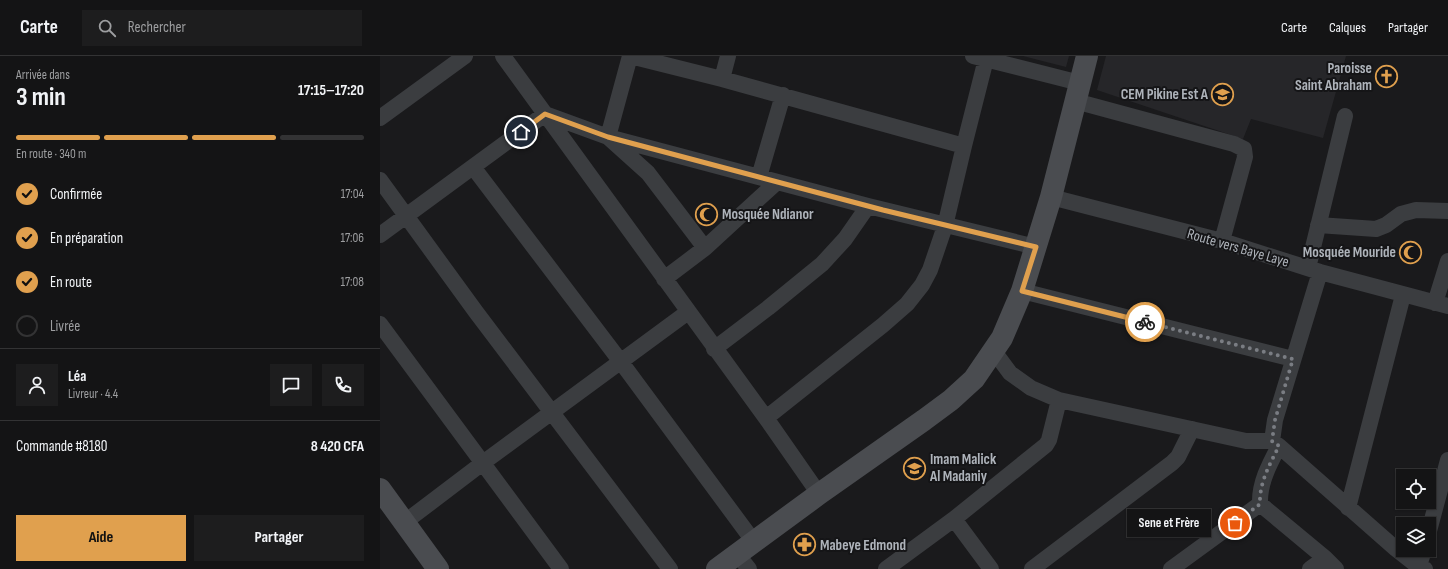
<!DOCTYPE html>
<html lang="fr">
<head>
<meta charset="utf-8">
<style>
  :root { --surface:#141415; --page:#1d1d1e; --text:#f1f3f6; --muted:#9d9ea0; --line:#333334; --accent:#e0a04e }
  body { margin:0; font-family:"Sofia Sans Condensed",sans-serif; background:var(--page); color:var(--text); height:100vh; display:flex; flex-direction:column; font-size:15px; white-space:nowrap }
  * { box-sizing:border-box; margin:0 }
  p { font-size:13px; color:var(--muted) }
  .icon { flex:none; width:22px; height:22px; fill:none; stroke:currentColor; stroke-width:2; stroke-linecap:round; stroke-linejoin:round }
  .map { position:relative; flex:1; overflow:hidden }
  .drawer { display:flex; flex-direction:column; background:var(--surface); width:380px }
  .drawer>* { flex:none }
  .buttons { position:absolute; left:1016px; top:413px; display:grid; gap:8px }
  .buttons a { display:grid; place-items:center; width:40px; height:40px; border-radius:0px; background:var(--surface); box-shadow:0 1px 3px #0004,0 0 0 1px var(--line); font-size:20px }
  .pin { position:absolute; display:grid; place-items:center; width:34px; height:34px; color:#fff; margin:-17px; border:2px solid #fff; border-radius:50%; box-shadow:0 1px 4px #0007 }
  .courier { position:absolute; display:grid; place-items:center; width:40px; height:40px; margin:-20px; border:3px solid #e0a04e; border-radius:50%; background:#fff; color:#222; box-shadow:0 1px 5px #0007 }
  .bubble { position:absolute; height:28px; border-radius:0px; background:var(--surface); box-shadow:0 1px 3px #0004,0 0 0 1px var(--line); font-size:13px; font-weight:700; line-height:28px; text-align:center }
  .headline em { font-style:normal; font-weight:700 }
  .headline div { display:flex; flex-direction:column-reverse }
  .headline { display:flex; align-items:center; justify-content:space-between; height:68px; padding:0 16px }
  h1 { font-size:26px; font-weight:700; line-height:30px }
  .bar { display:grid; grid-template-columns:repeat(4,1fr); gap:6px 4px; align-content:center; height:48px; padding:0 16px }
  .bar i { height:5px; border-radius:3px; background:var(--line) }
  .bar .selected { background:var(--accent) }
  .bar p { grid-column:span 4 }
  .line { display:flex; align-items:center; gap:10px; padding:0 16px; border-top:1px solid var(--line) }
  .line div { flex:1 }
  .round { display:grid; place-items:center; flex:none; width:42px; height:42px; border-radius:0px; background:var(--page) }
  ol { padding:0 16px; list-style:none }
  li { display:flex; align-items:center; gap:12px; height:44px }
  li p { margin-inline-start:auto }
  li .icon { padding:4px; border-radius:50%; background:var(--accent); color:#111; stroke-width:4 }
  li:last-child { color:var(--muted) }
  li i { width:22px; height:22px; border:2px solid var(--line); border-radius:50% }
  .primary-button { display:flex; gap:8px; margin-top:auto; padding:8px 16px }
  .primary-button a { flex:1; height:46px; border-radius:0px; background:var(--accent); color:#111; font-size:16px; font-weight:700; line-height:46px; text-align:center }
  .primary-button a+a { background:var(--page); color:var(--text) }
  header { display:flex; align-items:center; gap:24px; box-sizing:border-box; height:56px; padding:0 20px; background:var(--surface); border-bottom:1px solid var(--line) }
  header strong { font-size:19px }
  nav { display:flex; gap:22px; margin-inline-start:auto; font-size:14px }
  .search { width:280px; height:36px; background:var(--page); display:flex; align-items:center; gap:10px; box-sizing:border-box; padding:0 14px; border-radius:0px; color:var(--muted); font-size:15px }
  main { display:flex; flex:1; min-height:0 }
  .map>svg:first-child { display:block }
</style>
</head>
<body>
<header>
<strong>Carte</strong>
<div class="search"><svg class="icon" aria-label="search" viewBox="0 0 24 24"><circle cx="10" cy="10" r="6"/><path d="M15 15l6 6"/></svg>Rechercher</div>
<nav><a>Carte</a><a>Calques</a><a>Partager</a></nav>
</header>
<main>
<section class="drawer">
<div class="headline"><div><h1>3 min</h1><p>Arrivée dans</p></div><em>17:15–17:20</em></div>
<div class="bar"><i class="selected"></i><i class="selected"></i><i class="selected"></i><i></i><p>En route · 340 m</p></div>
<ol>
<li><svg class="icon" aria-label="check" viewBox="0 0 24 24"><path d="M5 12l5 5 9-10"/></svg>Confirmée<p>17:04</p></li>
<li><svg class="icon" aria-label="check" viewBox="0 0 24 24"><path d="M5 12l5 5 9-10"/></svg>En préparation<p>17:06</p></li>
<li><svg class="icon" aria-label="check" viewBox="0 0 24 24"><path d="M5 12l5 5 9-10"/></svg>En route<p>17:08</p></li>
<li><i></i>Livrée</li>
</ol>
<div class="line" style="height:72px"><a class="round"><svg class="icon" aria-label="person" viewBox="0 0 24 24"><circle cx="12" cy="8" r="4"/><path d="M4 21q1-7 8-7t8 7"/></svg></a><div><b>Léa</b><p>Livreur · 4.4</p></div><a class="round"><svg class="icon" aria-label="chat" viewBox="0 0 24 24"><path d="M4 5h16v11H9l-5 4z"/></svg></a><a class="round"><svg class="icon" aria-label="phone" viewBox="0 0 24 24"><path d="M5 4h4l2 5-3 2q2 4 5 5l2-3 5 2v4C11 20 4 13 5 4z"/></svg></a></div>
<div class="line" style="height:52px"><div>Commande #8180</div><b>8 420 CFA</b></div>
<div class="primary-button"><a>Aide</a><a>Partager</a></div>
</section>
<div class="map">
<svg width="1068" height="513" viewBox="0 0 1068 513">
  <rect width="100%" height="100%" fill="#1a1a1c"/>
  <path fill="#262629" d="M 643,0 L 689,0 L 686,11 Z
    M 726,0 L 966,0 L 943,82 L 871,63 L 863,83 L 717,34 Z"/>
  <g fill="none" stroke-linecap="round" stroke-linejoin="round">
    <path stroke="#3b3d40" stroke-width="16" d="M 123,0 L 386,362 L 439,438
      M 250,0 L 342,23 L 584,90
      M 250,0 L 228,81 L 268,117 L 325,192
      M 593,0 L 700,27
      M 342,23 L 348,0
      M 695,45 L 854,88 L 864,93 L 865,101 L 842,185
      M 0,62 L 85,0
      M 93,111 L 241,306 L 374,486
      M 379,121 L 403,39
      M 0,124 L 96,256 L 290,513
      M 671,141 L 842,185 L 940,216 L 1068,250
      M 938,169 L 996,173 L 1006,169 L 1021,158 L 1036,154 L 1068,155
      M 0,179 L 165,58 L 228,81 L 488,150 L 656,191
      M 928,212 L 965,60
      M 284,223 L 325,192 L 397,126
      M 642,235 L 913,303
      M 1055,247 L 1068,205
      M 0,268 L 181,513
      M 334,293 L 388,252 L 442,208 L 465,183 L 488,150
      M 613,294 L 630,317 L 651,332 L 679,344 L 866,385 L 892,385 L 899,390 L 1016,493 L 1039,511 L 1045,513
      M 386,362 L 503,269 L 527,248 L 542,229 L 550,214 L 565,170 L 584,90 L 606,3
      M 892,385 L 895,364 L 940,216
      M 899,390 C 890,407 879,427 880,448 L 945,502 L 956,513
      M 968,452 L 1023,239
      M 574,463 L 611,513
      M 25,466 L 104,406 L 308,256
      M 1049,475 L 1068,404
      M 357,498 L 369,513
      M 506,513 L 574,463 L 666,389 L 669,384 L 679,344
      M 652,513 L 792,407 L 798,401 L 812,373
      M 791,513 L 880,448
      M 930,513 L 945,502
      M 1038,513 L 1044,494"/>
    <path stroke="#4a4c50" stroke-width="22" d="M 0,433 L 58,513
      M 337,513 L 439,438 L 544,364 L 571,344 L 594,323 L 622,282 L 642,235 L 671,141 L 707,0"/>
  </g>
  <g fill="none" stroke-linecap="round" stroke-linejoin="round">
    <path stroke="#7a7d83" stroke-width="4" stroke-dasharray="0 7.2" d="M 765,266 L 913,303 L 895,364 L 892,385 L 899,390 C 890,408 879,427 880,448 L 855,467"/>
    <path stroke="#e0a04e" stroke-width="5" d="M 141,76 L 165,58 L 228,81 L 503,154 L 656,191 L 642,235 L 765,266"/>
  </g>
  <defs>
    <symbol id="church-ring" viewBox="-11 -11 22 22"><circle r="9.5" fill="#151517" stroke="#e0a04e" stroke-width="1.5"/><path d="M-1.2-6h2.4v3.5h3.3v2.4h-3.3V6h-2.4V-.1h-3.3v-2.4h3.3Z" fill="#e0a04e"/></symbol>
    <symbol id="school-ring" viewBox="-11 -11 22 22"><circle r="9.5" fill="#151517" stroke="#e0a04e" stroke-width="1.5"/><path d="M0-5L7-2L0 1L-7-2ZM-4 1L0 2.5L4 1V4Q0 6-4 4Z" fill="#e0a04e"/></symbol>
    <symbol id="mosque-ring" viewBox="-11 -11 22 22"><circle r="9.5" fill="#151517" stroke="#e0a04e" stroke-width="1.5"/><path d="M3.5-4.9A6 6 0 1 0 3.5 4.9A5 5 0 1 1 3.5-4.9Z" fill="#e0a04e"/></symbol>
    <symbol id="pharmacy-ring" viewBox="-11 -11 22 22"><circle r="9.5" fill="#151517" stroke="#e0a04e" stroke-width="1.5"/><path d="M-2-6h4v4h4v4h-4v4h-4v-4h-4v-4h4Z" fill="#e0a04e"/></symbol>
  </defs>
  <g fill-rule="evenodd">
    <use href="#church-ring" x="994" y="8" width="25" height="25"/>
    <use href="#school-ring" x="830" y="26" width="25" height="25"/>
    <use href="#mosque-ring" x="314" y="146" width="25" height="25"/>
    <use href="#mosque-ring" x="1018" y="184" width="25" height="25"/>
    <use href="#school-ring" x="522" y="400" width="25" height="25"/>
    <use href="#pharmacy-ring" x="412" y="476" width="25" height="25"/>
  </g>
  <g text-anchor="middle" dominant-baseline="central" stroke-width="4" stroke-linejoin="round" paint-order="stroke">
    <g font-size="15" font-weight="bold" fill="#aeb3ba" stroke="#151517" text-anchor="end">
      <text x="992" y="12">Paroisse<tspan x="992" dy="17">Saint Abraham</tspan></text>
      <text x="828" y="38">CEM Pikine Est A</text>
      <text x="342" y="158" text-anchor="start">Mosquée Ndianor</text>
      <text x="1016" y="196">Mosquée Mouride</text>
      <text x="550" y="403" text-anchor="start">Imam Malick<tspan x="550" dy="17">Al Madaniy</tspan></text>
      <text x="440" y="489" text-anchor="start">Mabeye Edmond</text>
    </g>
    <g font-size="15" fill="#aeb3ba" stroke="#151517">
      <text transform="translate(858 192) rotate(16)">Route vers Baye Laye</text>
    </g>
  </g>
</svg>
<div class="buttons">
<a><svg class="icon" aria-label="locate" viewBox="0 0 24 24"><circle cx="12" cy="12" r="6"/><path d="M12 2v4M12 18v4M2 12h4M18 12h4"/></svg></a>
<a><svg class="icon" aria-label="layers" viewBox="0 0 24 24"><path d="M12 4l9 5-9 5-9-5zM3 14l9 5 9-5"/></svg></a>
</div>
<div class="pin" style="left:855px;top:467px;background:#ea580c"><svg class="icon" aria-label="bag" viewBox="0 0 24 24"><path d="M5 8h14l-1 12H6zM9 8a3 3 0 0 1 6 0"/></svg></div>
<div class="pin" style="left:141px;top:76px;background:#1f2937"><svg class="icon" aria-label="home" viewBox="0 0 24 24"><path d="M3 11l9-7 9 7M6 9v11h12V9"/></svg></div>
<div class="courier" style="left:765px;top:266px"><svg class="icon" aria-label="bike" viewBox="0 0 24 24"><circle cx="6" cy="16" r="4"/><circle cx="18" cy="16" r="4"/><path d="M6 16l4-8h5l3 8M10 8l3 8H6M13 5h3"/></svg></div>
<div class="bubble" style="left:747px;top:453px;width:84px">Sene et Frère</div>
</div>
</main>
</body>
</html>
